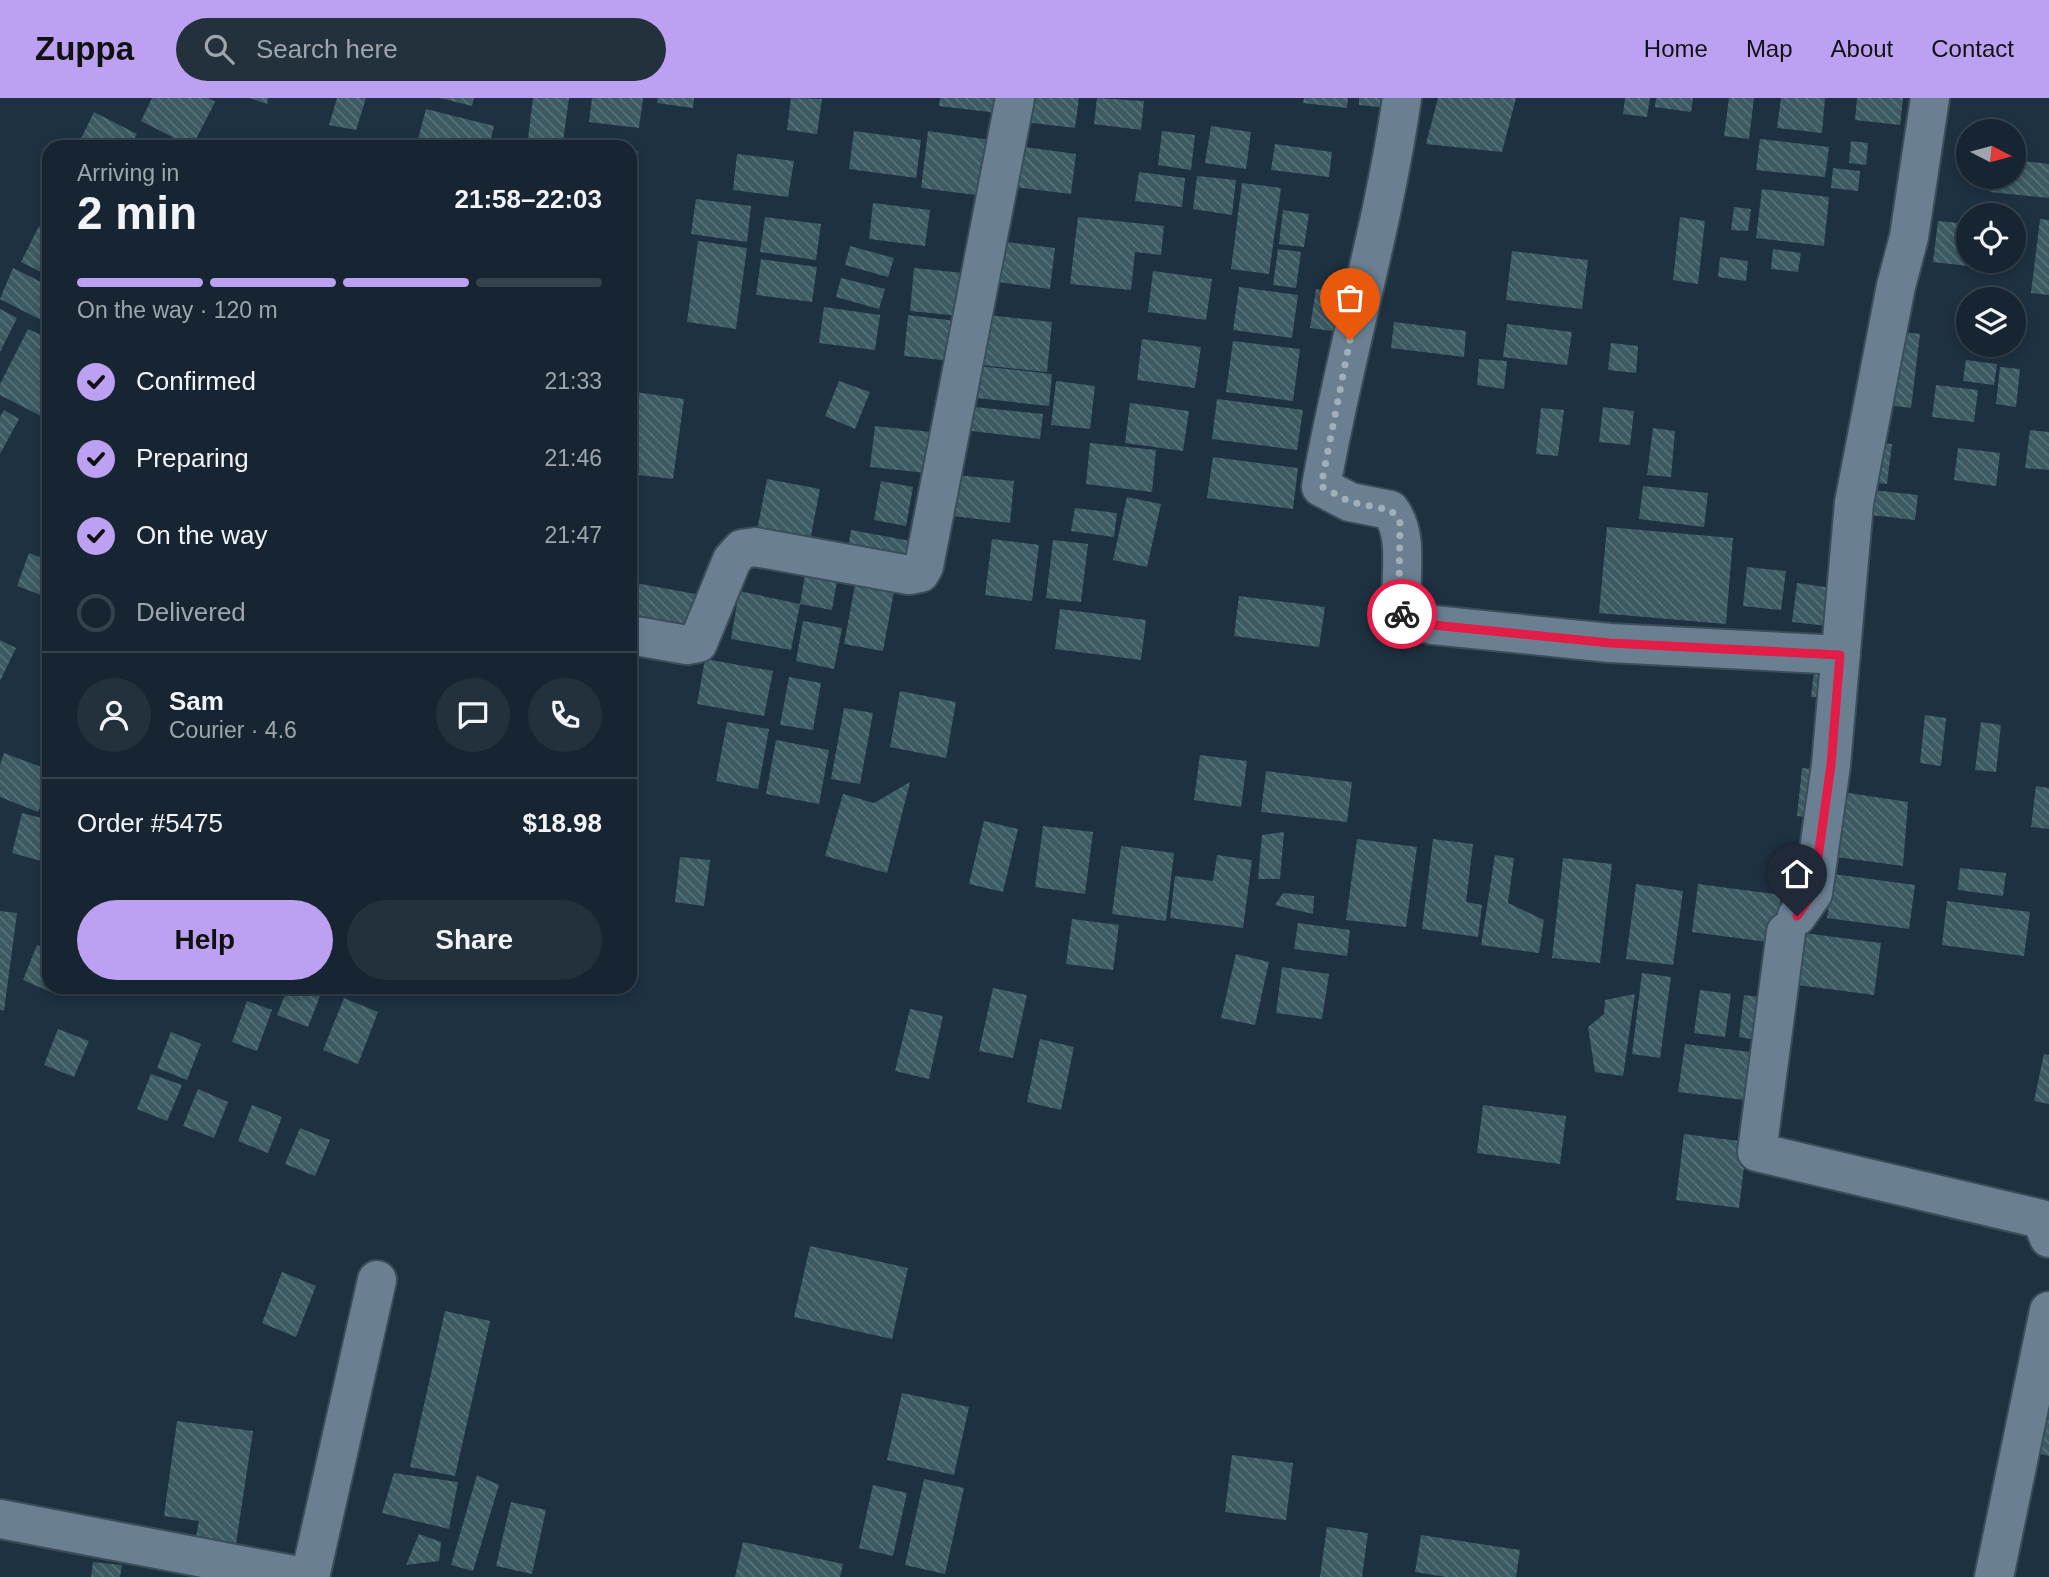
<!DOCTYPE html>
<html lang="en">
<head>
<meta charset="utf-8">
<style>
  :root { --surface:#162531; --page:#23313d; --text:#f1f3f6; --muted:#9ea5ab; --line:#35424d; --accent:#bca0f2 }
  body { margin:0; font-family:Arial,sans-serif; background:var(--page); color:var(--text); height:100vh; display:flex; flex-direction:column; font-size:26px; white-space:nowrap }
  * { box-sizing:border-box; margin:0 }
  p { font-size:23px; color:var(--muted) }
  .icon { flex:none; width:38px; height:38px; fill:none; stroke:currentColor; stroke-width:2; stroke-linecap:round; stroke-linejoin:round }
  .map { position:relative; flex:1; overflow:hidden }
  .details { position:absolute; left:42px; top:42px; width:595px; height:854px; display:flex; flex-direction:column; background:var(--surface); border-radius:21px; box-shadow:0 4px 10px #0003,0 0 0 2px var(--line) }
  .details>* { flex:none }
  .needle { width:46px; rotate:96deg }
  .controls { position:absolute; left:1956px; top:21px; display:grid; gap:14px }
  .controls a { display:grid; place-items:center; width:70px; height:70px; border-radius:50%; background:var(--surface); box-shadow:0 4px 10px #0003,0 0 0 2px var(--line); font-size:35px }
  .pin { position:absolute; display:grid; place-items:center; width:60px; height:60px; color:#fff; margin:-72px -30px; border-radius:50% 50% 50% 0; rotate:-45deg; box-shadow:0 0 7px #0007 }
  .pin .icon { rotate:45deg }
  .courier { position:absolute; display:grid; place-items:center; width:70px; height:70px; margin:-35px; border:5px solid #e11d48; border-radius:50%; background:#fff; color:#222; box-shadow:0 2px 9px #0007 }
  .head em { font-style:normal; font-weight:700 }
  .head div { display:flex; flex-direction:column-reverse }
  .head { display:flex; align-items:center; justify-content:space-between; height:119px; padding:0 35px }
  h1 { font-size:46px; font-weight:700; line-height:52px }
  .bar { display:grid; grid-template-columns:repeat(4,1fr); gap:10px 7px; align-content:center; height:84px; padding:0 35px }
  .bar i { height:9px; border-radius:5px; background:var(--line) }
  .bar .active { background:var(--accent) }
  .bar p { grid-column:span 4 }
  .line { display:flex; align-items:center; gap:18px; padding:0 35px; border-top:2px solid var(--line) }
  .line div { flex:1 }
  .round { display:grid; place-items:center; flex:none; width:74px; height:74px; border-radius:37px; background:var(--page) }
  ol { padding:0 35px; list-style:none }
  li { display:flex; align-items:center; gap:21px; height:77px }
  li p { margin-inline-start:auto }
  li .icon { padding:7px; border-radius:50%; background:var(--accent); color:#111; stroke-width:4 }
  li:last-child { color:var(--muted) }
  li i { width:38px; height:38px; border:4px solid var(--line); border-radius:50% }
  .action { display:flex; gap:14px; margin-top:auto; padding:14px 35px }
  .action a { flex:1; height:80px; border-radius:42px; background:var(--accent); color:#111; font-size:28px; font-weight:700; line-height:80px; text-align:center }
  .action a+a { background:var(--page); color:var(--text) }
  header { display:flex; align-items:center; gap:42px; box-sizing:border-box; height:98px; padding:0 35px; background:var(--accent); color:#111 }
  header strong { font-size:33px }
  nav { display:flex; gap:38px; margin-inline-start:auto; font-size:24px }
  .search { width:490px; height:63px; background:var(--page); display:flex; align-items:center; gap:18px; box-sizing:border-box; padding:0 24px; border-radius:38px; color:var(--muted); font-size:26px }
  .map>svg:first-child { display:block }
</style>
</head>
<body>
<header>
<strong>Zuppa</strong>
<div class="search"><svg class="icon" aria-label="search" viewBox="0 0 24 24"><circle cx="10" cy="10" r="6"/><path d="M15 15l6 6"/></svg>Search here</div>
<nav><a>Home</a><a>Map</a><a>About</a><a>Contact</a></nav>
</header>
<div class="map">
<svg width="2049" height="1479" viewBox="0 0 2049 1479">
  <defs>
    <pattern id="building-back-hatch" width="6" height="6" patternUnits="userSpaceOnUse" patternTransform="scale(1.75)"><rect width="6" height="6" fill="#3c5a62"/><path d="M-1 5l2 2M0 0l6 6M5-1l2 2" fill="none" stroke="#587279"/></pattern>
  </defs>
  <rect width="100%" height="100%" fill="#1e3141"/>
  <path fill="url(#building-back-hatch)" d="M 152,0 L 208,0 L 215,4 L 192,49 L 141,23 Z
    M 250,0 L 268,0 L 267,6 Z
    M 337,0 L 366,0 L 356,32 L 329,27 Z
    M 440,0 L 474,0 L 472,8 Z
    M 533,0 L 569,0 L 563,43 L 597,49 L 527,49 Z
    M 592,0 L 643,0 L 639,30 L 589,24 Z
    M 658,0 L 694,0 L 693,10 L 657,5 Z
    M 791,0 L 822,1 L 817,36 L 787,32 Z
    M 940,0 L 1000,0 L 998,15 L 939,8 Z
    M 1027,0 L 1079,0 L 1075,30 L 1024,24 Z
    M 1097,0 L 1144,3 L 1141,32 L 1094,26 Z
    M 1304,0 L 1348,0 L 1347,10 L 1303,5 Z
    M 1359,0 L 1391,0 L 1389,10 L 1359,7 Z
    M 1438,0 L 1516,0 L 1502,54 L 1426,46 Z
    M 1625,0 L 1650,0 L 1647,19 L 1623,16 Z
    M 1656,0 L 1693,0 L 1691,14 L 1655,9 Z
    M 1729,0 L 1754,0 L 1749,41 L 1724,38 Z
    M 1781,0 L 1825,0 L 1822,35 L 1777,30 Z
    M 1857,0 L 1903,0 L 1900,27 L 1855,22 Z
    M 426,11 L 494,28 L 489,49 L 416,49 Z
    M 94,14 L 137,36 L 130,49 L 77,49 Z
    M 1211,28 L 1251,34 L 1246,71 L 1205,65 Z
    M 854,33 L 921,42 L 916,80 L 849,71 Z
    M 928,33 L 991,42 L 984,98 L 921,90 Z
    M 1162,33 L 1195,37 L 1191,72 L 1158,67 Z
    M 1760,41 L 1829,49 L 1825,79 L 1756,72 Z
    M 1851,43 L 1868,45 L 1866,67 L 1849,65 Z
    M 1275,46 L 1332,54 L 1329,79 L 1271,72 Z
    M 1011,47 L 1076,56 L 1071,96 L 1007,88 Z
    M 630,52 L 638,53 L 633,92 L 630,92 Z
    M 737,56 L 794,63 L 788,99 L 733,92 Z
    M 2014,62 L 2049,66 L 2049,100 L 1990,94 L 1992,79 L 2014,79 Z
    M 1833,70 L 1860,73 L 1858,93 L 1831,90 Z
    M 1139,74 L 1185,80 L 1182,109 L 1135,103 Z
    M 1197,78 L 1236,82 L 1232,117 L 1193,111 Z
    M 1242,85 L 1281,90 L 1269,176 L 1231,171 Z
    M 1762,91 L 1829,99 L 1824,148 L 1756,140 Z
    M 696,101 L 751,108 L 747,144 L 691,136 Z
    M 873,105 L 930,112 L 925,148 L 869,141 Z
    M 1734,109 L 1751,111 L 1748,133 L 1731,132 Z
    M 1283,112 L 1309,116 L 1304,149 L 1279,146 Z
    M 765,119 L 821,126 L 816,162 L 760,154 Z
    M 1078,119 L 1164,128 L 1161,157 L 1135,154 L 1131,192 L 1070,186 Z
    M 1680,119 L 1705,123 L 1698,186 L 1673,182 Z
    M 2040,121 L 2049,122 L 2049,197 L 2031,195 Z
    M 1938,123 L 1969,126 L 1969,163 L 1977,163 L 1977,169 L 1933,164 Z
    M 39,128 L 49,133 L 49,178 L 21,164 Z
    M 698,143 L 747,150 L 736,231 L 687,224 Z
    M 997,143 L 1055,150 L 1050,191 L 991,183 Z
    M 850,148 L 894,160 L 888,179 L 845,167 Z
    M 1278,151 L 1301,154 L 1296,190 L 1273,187 Z
    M 1773,151 L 1801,155 L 1798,174 L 1771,171 Z
    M 1512,153 L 1588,162 L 1582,211 L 1506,202 Z
    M 1720,159 L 1748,163 L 1746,183 L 1718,179 Z
    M 761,161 L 817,169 L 812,204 L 756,197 Z
    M 13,170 L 49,188 L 49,226 L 0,201 Z
    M 914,170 L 974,176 L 970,219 L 910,213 Z
    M 1153,173 L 1212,181 L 1206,222 L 1148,214 Z
    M 841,180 L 885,191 L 879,211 L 836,199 Z
    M 1239,189 L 1298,197 L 1292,240 L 1233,232 Z
    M 1316,191 L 1346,194 L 1341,234 L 1310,230 Z
    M 824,209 L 880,217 L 875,252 L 819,245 Z
    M 0,211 L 17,220 L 0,254 Z
    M 978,216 L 1052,224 L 1047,274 L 972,266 Z
    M 908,217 L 956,223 L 951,263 L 904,258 Z
    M 1394,224 L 1466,233 L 1464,259 L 1391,250 Z
    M 1507,226 L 1572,234 L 1567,267 L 1503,259 Z
    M 28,231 L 49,241 L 49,302 L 41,318 L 0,297 L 0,286 Z
    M 1896,233 L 1920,236 L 1911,310 L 1887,307 Z
    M 1142,241 L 1201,249 L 1195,290 L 1137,282 Z
    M 1233,243 L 1300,251 L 1293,303 L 1226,294 Z
    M 1611,245 L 1638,248 L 1636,275 L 1608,272 Z
    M 1479,261 L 1507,263 L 1504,291 L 1477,287 Z
    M 1966,262 L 1997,266 L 1994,287 L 1963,283 Z
    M 970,267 L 1052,276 L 1049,308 L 967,299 Z
    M 2000,269 L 2020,271 L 2016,309 L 1996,306 Z
    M 839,283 L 870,294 L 855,331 L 825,318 Z
    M 1056,283 L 1095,288 L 1090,331 L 1051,327 Z
    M 1936,287 L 1978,292 L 1974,324 L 1932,319 Z
    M 635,294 L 684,301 L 673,381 L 630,376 L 630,329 Z
    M 1217,301 L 1303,312 L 1297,352 L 1212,341 Z
    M 1130,305 L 1189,313 L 1183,353 L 1125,345 Z
    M 957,307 L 1043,316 L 1040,341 L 955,331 Z
    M 1603,309 L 1634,313 L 1630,347 L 1599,344 Z
    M 1541,310 L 1564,312 L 1558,358 L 1536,356 Z
    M 4,312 L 19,321 L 0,356 L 0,319 Z
    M 875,328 L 941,335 L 936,376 L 870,369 Z
    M 1653,330 L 1675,333 L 1671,379 L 1647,377 Z
    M 2030,332 L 2049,334 L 2049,372 L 2025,370 Z
    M 1872,344 L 1892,346 L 1887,386 L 1867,384 Z
    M 1090,345 L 1156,352 L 1152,394 L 1086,386 Z
    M 1958,350 L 2000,355 L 1996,388 L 1954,382 Z
    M 1213,359 L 1298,370 L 1293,411 L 1207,400 Z
    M 948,376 L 1014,383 L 1010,425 L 944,417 Z
    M 767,381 L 820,391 L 809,448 L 756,438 Z
    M 881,383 L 913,389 L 906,428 L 874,422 Z
    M 1643,388 L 1708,395 L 1704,429 L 1639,421 Z
    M 1873,392 L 1918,397 L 1915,422 L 1870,417 Z
    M 1127,399 L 1161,406 L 1147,469 L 1113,462 Z
    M 1075,410 L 1117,415 L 1114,439 L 1071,433 Z
    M 1607,429 L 1733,440 L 1726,526 L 1599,515 Z
    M 851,432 L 911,443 L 905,472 L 846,461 Z
    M 992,441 L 1039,447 L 1032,503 L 985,497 Z
    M 1053,442 L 1088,446 L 1081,504 L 1046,500 Z
    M 29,455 L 49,463 L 49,500 L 17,488 Z
    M 808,459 L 840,465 L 832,512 L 800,506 Z
    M 1747,469 L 1786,473 L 1781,512 L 1743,508 Z
    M 856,481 L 895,488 L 883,553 L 844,546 Z
    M 630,484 L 701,497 L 694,537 L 630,525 Z
    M 1797,485 L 1832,490 L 1828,528 L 1792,524 Z
    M 739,493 L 800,506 L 791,552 L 731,541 Z
    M 1239,498 L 1325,509 L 1319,549 L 1234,538 Z
    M 1060,511 L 1146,522 L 1141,562 L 1055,551 Z
    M 803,523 L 842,530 L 834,571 L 796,563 Z
    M 0,542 L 16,550 L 0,583 Z
    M 705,561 L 773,573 L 764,618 L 697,606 Z
    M 1815,564 L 1832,601 L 1811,599 Z
    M 789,579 L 821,585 L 813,632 L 780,627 Z
    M 900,593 L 956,604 L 946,660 L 890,649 Z
    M 844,610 L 873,615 L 860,686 L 831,681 Z
    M 1925,617 L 1946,620 L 1941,668 L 1920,665 Z
    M 727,624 L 769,631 L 758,691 L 716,683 Z
    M 1981,624 L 2001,627 L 1996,674 L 1975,672 Z
    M 776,642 L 829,652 L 819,706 L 766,696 Z
    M 4,655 L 49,672 L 49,686 L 38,714 L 0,699 L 0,667 Z
    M 1200,657 L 1247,663 L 1241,709 L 1194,702 Z
    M 1802,670 L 1824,672 L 1818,720 L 1797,718 Z
    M 1266,673 L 1352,684 L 1347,724 L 1261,714 Z
    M 910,684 L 887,775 L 825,758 L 843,696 L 874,705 Z
    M 2036,688 L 2049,690 L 2049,731 L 2031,729 Z
    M 1842,694 L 1908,704 L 1903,768 L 1836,759 Z
    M 22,715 L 49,722 L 49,765 L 12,755 Z
    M 984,723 L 1018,731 L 1003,794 L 969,786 Z
    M 1043,728 L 1093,734 L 1085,796 L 1035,789 Z
    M 1284,734 L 1280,781 L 1258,781 L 1262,737 Z
    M 1357,741 L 1417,749 L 1406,829 L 1346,822 Z
    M 1433,741 L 1473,746 L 1466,804 L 1482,807 L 1478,839 L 1422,831 Z
    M 1121,748 L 1174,755 L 1166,823 L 1112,816 Z
    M 1217,757 L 1252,762 L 1243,830 L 1170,820 L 1175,778 L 1213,783 Z
    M 1495,757 L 1514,760 L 1508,805 L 1544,822 L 1539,855 L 1481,847 Z
    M 680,759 L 710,762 L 704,808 L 675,804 Z
    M 1563,760 L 1612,766 L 1600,865 L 1552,860 Z
    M 1960,770 L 2006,775 L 2003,798 L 1958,792 Z
    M 1833,776 L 1915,787 L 1909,831 L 1827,820 Z
    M 1636,786 L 1683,793 L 1673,867 L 1626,861 Z
    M 1698,786 L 1781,797 L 1775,845 L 1692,834 Z
    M 1283,795 L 1314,798 L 1313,816 L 1275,807 Z
    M 1947,803 L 2030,814 L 2024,858 L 1942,847 Z
    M 0,813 L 17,815 L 4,913 L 0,912 Z
    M 1072,821 L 1119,827 L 1113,872 L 1066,866 Z
    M 1298,825 L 1350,832 L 1347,858 L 1294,851 Z
    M 1796,834 L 1881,845 L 1874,897 L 1790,886 Z
    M 37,847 L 49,852 L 49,889 L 55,889 L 53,895 L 23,882 Z
    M 1236,856 L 1269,864 L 1255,927 L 1221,920 Z
    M 1282,869 L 1329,876 L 1322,921 L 1276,915 Z
    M 1642,875 L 1671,879 L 1660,960 L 1632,956 Z
    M 288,889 L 313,889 L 322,893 L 308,929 L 277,917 Z
    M 993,890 L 1027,897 L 1013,960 L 979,953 Z
    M 1700,892 L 1731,896 L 1725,939 L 1694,935 Z
    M 1635,896 L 1623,978 L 1595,974 L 1588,929 L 1604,916 L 1605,902 Z
    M 1744,897 L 1774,901 L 1768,944 L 1739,939 Z
    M 344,900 L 378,914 L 358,966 L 323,952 Z
    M 247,903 L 272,912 L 257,953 L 232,944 Z
    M 910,911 L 943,918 L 929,981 L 895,973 Z
    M 58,931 L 89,943 L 74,979 L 44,967 Z
    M 171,934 L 201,946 L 187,982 L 157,970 Z
    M 1040,941 L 1074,949 L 1061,1012 L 1027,1004 Z
    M 1685,946 L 1767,956 L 1761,1004 L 1678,994 Z
    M 2044,956 L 2049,957 L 2049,1006 L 2034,1003 Z
    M 151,976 L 182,987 L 167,1023 L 137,1011 Z
    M 198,991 L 228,1004 L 214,1040 L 183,1028 Z
    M 252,1007 L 282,1019 L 268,1055 L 238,1043 Z
    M 1483,1007 L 1566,1018 L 1560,1066 L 1477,1055 Z
    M 300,1030 L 330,1042 L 315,1078 L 285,1066 Z
    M 1684,1036 L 1747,1044 L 1739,1110 L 1676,1102 Z
    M 810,1148 L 908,1170 L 892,1241 L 794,1219 Z
    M 282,1174 L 316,1188 L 296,1239 L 262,1225 Z
    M 445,1213 L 490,1223 L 455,1378 L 410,1369 Z
    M 902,1295 L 969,1309 L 954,1377 L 887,1362 Z
    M 2049,1304 L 2049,1358 L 2024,1352 Z
    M 177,1323 L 253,1333 L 235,1452 L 195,1444 L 199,1423 L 164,1418 Z
    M 1232,1357 L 1293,1365 L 1286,1422 L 1225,1414 Z
    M 394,1375 L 458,1384 L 449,1431 L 382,1415 Z
    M 477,1377 L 499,1387 L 473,1473 L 451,1467 Z
    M 924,1381 L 964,1390 L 945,1476 L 905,1467 Z
    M 873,1387 L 907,1395 L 893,1458 L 859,1450 Z
    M 511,1404 L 546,1412 L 532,1476 L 496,1468 Z
    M 1327,1429 L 1368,1435 L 1362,1479 L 1320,1479 Z
    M 419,1436 L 441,1444 L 439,1463 L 406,1467 Z
    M 1421,1437 L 1520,1452 L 1516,1479 L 1446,1479 L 1415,1474 Z
    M 743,1444 L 843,1466 L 840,1479 L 735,1479 Z
    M 93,1464 L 122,1467 L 120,1479 L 91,1479 Z"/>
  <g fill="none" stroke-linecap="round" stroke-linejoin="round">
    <defs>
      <path id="street" d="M 1402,0 C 1383,131 1344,258 1321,389 L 1350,404 L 1390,412 C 1411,439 1398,483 1402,517 L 1433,527 L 1610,545 L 1841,557
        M 630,537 L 687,547 L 698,545 L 732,462 L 742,451 L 755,449 L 909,477 L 920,475 L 924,468 L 1015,0
        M 1797,818 L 1813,795 L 1831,667 L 1854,405 L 1896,188 L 1909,139 L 1930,0
        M 1786,834 L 1757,1054 L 2041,1121 L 2049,1140
        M 0,1421 L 303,1479
        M 310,1479 L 377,1182
        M 1994,1479 L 2049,1213"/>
    </defs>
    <use href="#street" stroke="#3c4d5a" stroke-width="42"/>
    <use href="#street" stroke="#6a8092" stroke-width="38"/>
  </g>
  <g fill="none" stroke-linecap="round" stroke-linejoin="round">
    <path stroke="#a1afbb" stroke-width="7" stroke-dasharray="0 12.6" d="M 1350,242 L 1321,388 L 1350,404 L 1391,412 L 1400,425 L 1399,491 L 1402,516"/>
    <path stroke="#e11d48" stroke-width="9" d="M 1402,516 L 1433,527 L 1610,545 L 1840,557 L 1831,667 L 1813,795 L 1797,818"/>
  </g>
</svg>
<div class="controls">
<a><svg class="needle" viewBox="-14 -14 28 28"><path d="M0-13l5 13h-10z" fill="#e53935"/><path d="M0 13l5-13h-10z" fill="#9ea5ab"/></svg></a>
<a><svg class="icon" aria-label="locate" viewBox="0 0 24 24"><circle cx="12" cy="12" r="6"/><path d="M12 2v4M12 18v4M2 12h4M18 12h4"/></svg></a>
<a><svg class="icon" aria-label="layers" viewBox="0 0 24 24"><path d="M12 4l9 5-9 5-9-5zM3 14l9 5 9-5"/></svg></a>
</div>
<div class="pin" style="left:1350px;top:242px;background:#ea580c"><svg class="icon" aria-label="bag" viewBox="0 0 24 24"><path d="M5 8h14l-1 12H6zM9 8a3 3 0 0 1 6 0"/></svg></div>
<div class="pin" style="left:1797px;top:818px;background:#1f2937"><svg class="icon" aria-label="home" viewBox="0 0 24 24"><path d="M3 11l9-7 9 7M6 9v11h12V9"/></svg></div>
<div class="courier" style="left:1402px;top:516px"><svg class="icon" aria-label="bike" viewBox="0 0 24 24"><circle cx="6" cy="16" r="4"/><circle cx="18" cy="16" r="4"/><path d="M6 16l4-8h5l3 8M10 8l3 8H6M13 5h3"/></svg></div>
<section class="details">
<div class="head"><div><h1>2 min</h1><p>Arriving in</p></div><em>21:58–22:03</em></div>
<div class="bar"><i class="active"></i><i class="active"></i><i class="active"></i><i></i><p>On the way · 120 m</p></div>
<ol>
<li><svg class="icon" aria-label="check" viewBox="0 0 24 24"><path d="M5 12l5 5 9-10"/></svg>Confirmed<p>21:33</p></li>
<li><svg class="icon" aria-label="check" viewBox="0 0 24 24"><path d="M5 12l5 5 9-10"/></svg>Preparing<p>21:46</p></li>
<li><svg class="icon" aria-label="check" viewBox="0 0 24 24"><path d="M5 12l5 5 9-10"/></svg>On the way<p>21:47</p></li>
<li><i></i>Delivered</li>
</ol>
<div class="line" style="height:126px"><a class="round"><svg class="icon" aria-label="person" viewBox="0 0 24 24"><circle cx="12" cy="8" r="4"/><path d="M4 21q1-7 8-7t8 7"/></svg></a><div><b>Sam</b><p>Courier · 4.6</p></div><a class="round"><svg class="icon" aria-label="chat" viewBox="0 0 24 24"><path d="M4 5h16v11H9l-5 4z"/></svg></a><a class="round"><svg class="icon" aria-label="phone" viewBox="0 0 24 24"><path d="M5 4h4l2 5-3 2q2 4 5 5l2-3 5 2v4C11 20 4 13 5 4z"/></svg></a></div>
<div class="line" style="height:91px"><div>Order #5475</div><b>$18.98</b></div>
<div class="action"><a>Help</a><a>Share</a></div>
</section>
</div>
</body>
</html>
